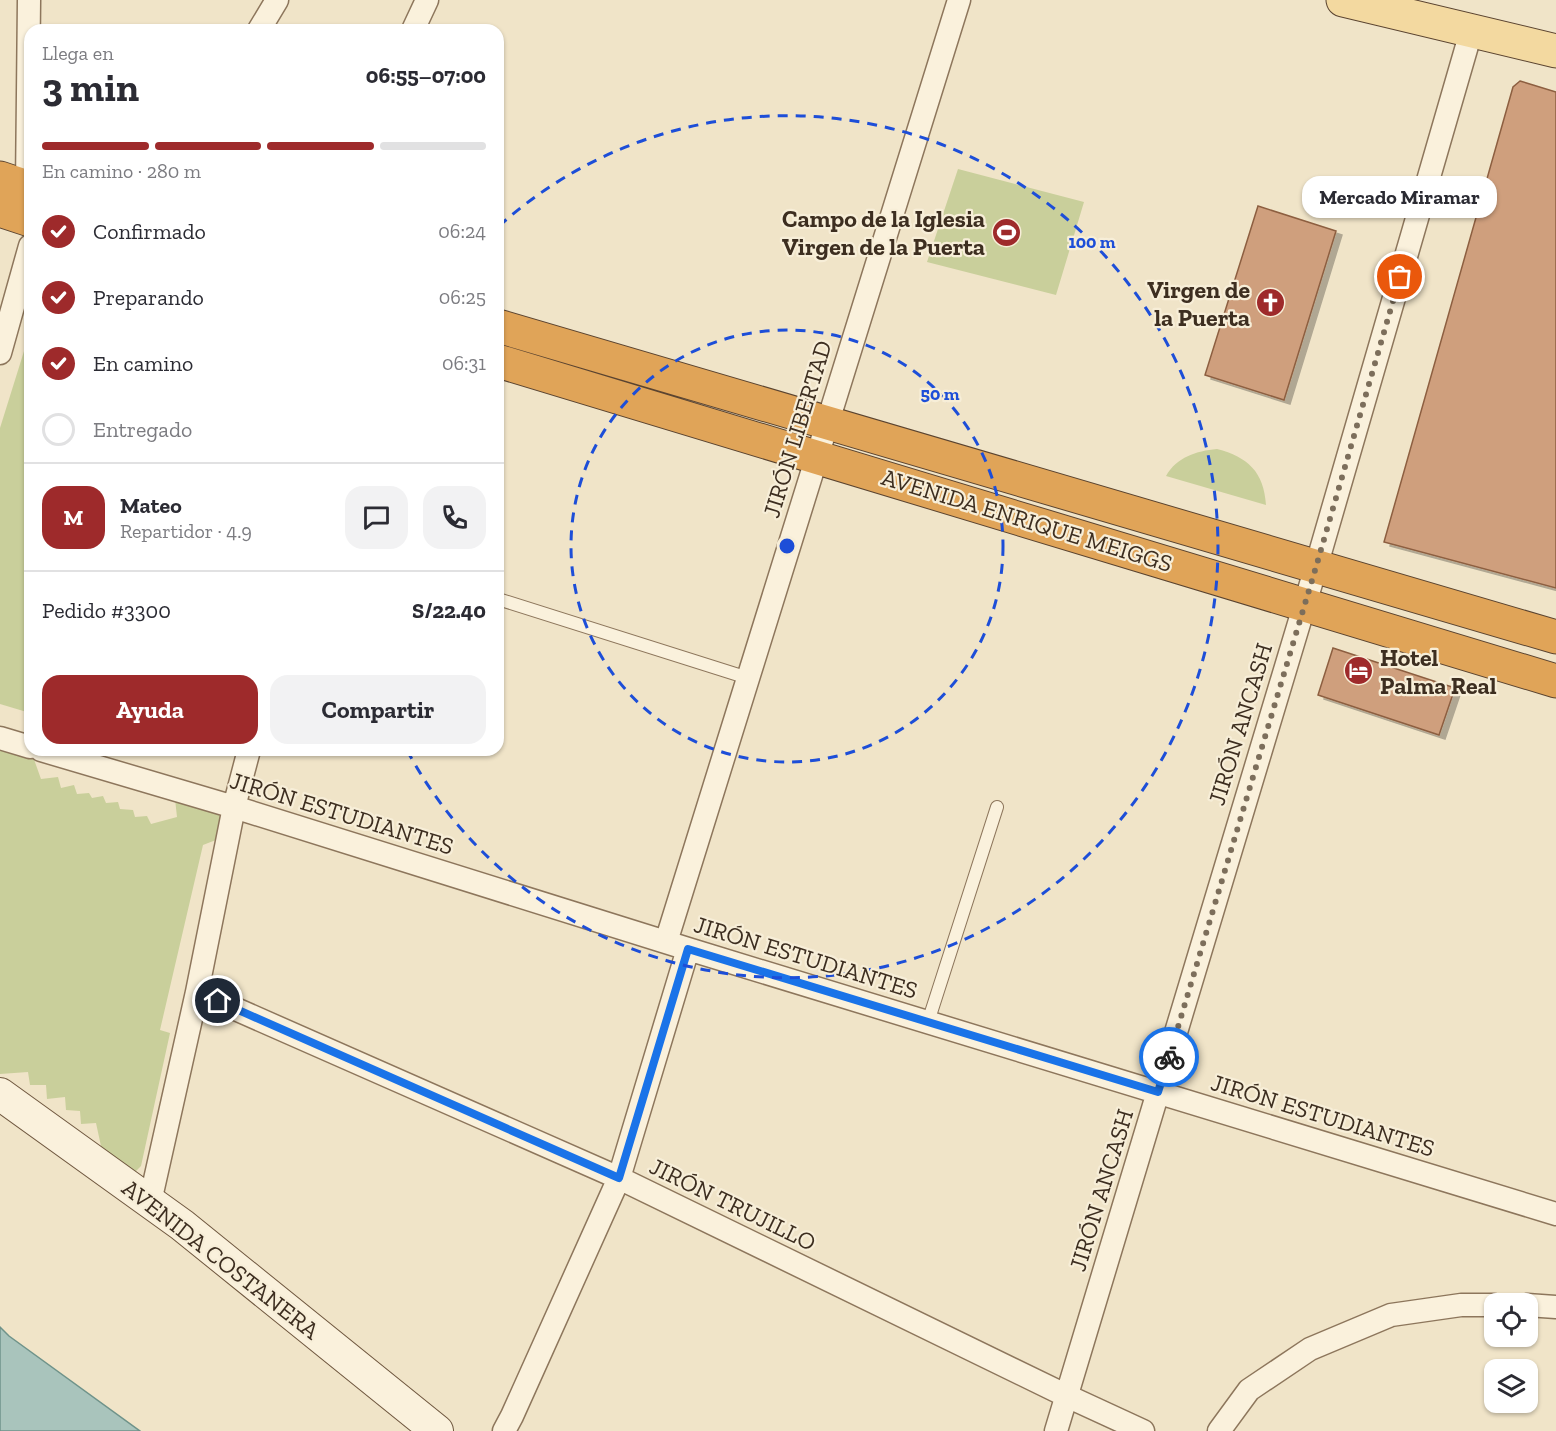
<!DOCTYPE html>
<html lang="es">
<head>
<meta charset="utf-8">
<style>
  :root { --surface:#fff; --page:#f2f2f3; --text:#2b2b33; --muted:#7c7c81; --line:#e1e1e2; --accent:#9e2a2b }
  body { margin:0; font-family:"Zilla Slab",serif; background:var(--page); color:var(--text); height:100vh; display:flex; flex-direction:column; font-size:22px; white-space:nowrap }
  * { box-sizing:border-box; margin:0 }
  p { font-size:20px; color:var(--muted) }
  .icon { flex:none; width:33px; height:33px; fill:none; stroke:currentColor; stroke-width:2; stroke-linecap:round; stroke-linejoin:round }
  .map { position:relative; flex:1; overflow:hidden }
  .details { position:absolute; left:24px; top:24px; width:480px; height:732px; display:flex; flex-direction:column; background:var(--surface); border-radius:18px; box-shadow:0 2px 4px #0004 }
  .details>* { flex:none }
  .buttons { position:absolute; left:1484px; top:1293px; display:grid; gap:12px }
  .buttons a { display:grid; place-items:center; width:54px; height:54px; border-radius:12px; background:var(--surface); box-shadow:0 2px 4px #0004; font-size:30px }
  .pin { position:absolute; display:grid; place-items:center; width:51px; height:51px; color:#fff; margin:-26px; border:3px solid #fff; border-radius:50%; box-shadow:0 2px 6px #0007 }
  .courier { position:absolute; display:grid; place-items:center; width:60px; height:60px; margin:-30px; border:4px solid #1a73e8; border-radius:50%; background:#fff; color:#222; box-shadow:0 2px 8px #0007 }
  .bubble { position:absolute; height:42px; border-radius:18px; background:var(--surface); box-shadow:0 2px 4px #0004; font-size:20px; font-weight:700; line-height:42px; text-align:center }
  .head em { font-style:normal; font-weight:700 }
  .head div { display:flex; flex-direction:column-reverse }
  .head { display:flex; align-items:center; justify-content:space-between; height:102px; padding:0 18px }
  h1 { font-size:39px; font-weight:700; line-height:45px }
  .bar { display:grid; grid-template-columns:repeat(4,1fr); gap:9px 6px; align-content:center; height:72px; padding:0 18px }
  .bar i { height:8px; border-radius:4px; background:var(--line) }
  .bar .current { background:var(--accent) }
  .bar p { grid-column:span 4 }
  .line { display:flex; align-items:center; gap:15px; padding:0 18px; border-top:2px solid var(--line) }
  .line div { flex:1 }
  .round { display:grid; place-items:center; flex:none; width:63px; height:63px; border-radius:18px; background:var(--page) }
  ol { padding:0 18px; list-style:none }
  li { display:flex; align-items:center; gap:18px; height:66px }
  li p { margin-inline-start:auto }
  li .icon { padding:6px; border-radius:50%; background:var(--accent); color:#fff; stroke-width:4 }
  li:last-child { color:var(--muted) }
  li i { width:33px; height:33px; border:3px solid var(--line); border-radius:50% }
  .button { display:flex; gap:12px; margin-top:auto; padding:12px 18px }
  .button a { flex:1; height:69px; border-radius:18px; background:var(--accent); color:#fff; font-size:24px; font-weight:700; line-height:69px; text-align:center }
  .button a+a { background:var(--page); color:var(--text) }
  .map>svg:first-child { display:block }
</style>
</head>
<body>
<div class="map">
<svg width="1556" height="1431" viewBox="0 0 1556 1431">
  <defs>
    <filter id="shadow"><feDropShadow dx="6" dy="4" stdDeviation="0" flood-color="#0004"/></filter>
  </defs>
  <rect width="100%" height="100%" fill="#f0e4c8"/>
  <path fill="#c9cf9b" d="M 958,169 L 1084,202 L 1056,295 L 927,262 Z
    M 30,332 L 30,713 L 0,704 L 0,428 Z
    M 1217,449 C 1248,457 1264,472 1266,505 L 1166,476 C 1177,457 1196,451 1217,449 Z
    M 0,742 L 31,751 L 41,779 L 58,777 L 61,788 L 74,785 L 77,794 L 89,793 L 92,798 L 103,796 L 106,803 L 118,802 L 120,809 L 133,810 L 135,817 L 147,816 L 151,824 L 177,817 L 175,799 L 216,807 L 222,818 L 221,838 L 203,845 L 160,1030 L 170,1033 L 141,1166 L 136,1171 L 123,1172 L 104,1160 L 96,1123 L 81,1124 L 80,1111 L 66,1110 L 65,1097 L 47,1099 L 46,1085 L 30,1085 L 28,1072 L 0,1074 Z"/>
  <path fill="#a9c4bc" stroke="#6f938a" stroke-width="1.5" d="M 0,1327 L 9,1336 L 140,1431 L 0,1431 Z"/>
  <path fill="#cf9f7d" stroke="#8d5f41" stroke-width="1.5" filter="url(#shadow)" d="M 1520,81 L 1556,92 L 1556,588 L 1384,542 L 1513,87 Z
    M 1258,206 L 1336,231 L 1284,400 L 1205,375 Z
    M 1333,648 L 1455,688 L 1439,735 L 1318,695 Z"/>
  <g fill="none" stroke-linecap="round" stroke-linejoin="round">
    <defs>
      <path id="lane" d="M 498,599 L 748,678
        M 928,1022 L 997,807"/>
      <path id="street" d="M 259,30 L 277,0
        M 413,30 L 427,0
        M 27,187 L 29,0
        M 0,353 L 30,246
        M 0,738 L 30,747
        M 41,750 L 234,807 L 688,949 L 1556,1214
        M 666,942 L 959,0
        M 197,992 L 619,1178 L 1067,1396 L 1143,1431
        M 150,1202 L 197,992 L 234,807 L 249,750
        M 1527,1305 L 1556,1307
        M 504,1431 L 512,1416 L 619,1178 L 688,949
        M 1056,1431 L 1316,567 L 1471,32
        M 1219,1431 L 1249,1390 L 1310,1349 L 1391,1315 L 1461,1305 L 1494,1305"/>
      <path id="secondary" d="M 0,1094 L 182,1225 L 437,1431"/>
      <path id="primary" d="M 1343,0 L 1556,51"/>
      <path id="highway" d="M 0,178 L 30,188
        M 0,210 L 30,220
        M 498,326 L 1556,637
        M 498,361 L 1556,681"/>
    </defs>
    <use href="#lane" stroke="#8d765c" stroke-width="14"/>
    <use href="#street" stroke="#8d765c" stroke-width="25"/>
    <use href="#secondary" stroke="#6f573f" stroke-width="34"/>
    <use href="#primary" stroke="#5b4430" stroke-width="35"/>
    <use href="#highway" stroke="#5b4430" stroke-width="35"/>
    <use href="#lane" stroke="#faf1dc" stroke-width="12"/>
    <use href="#street" stroke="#faf1dc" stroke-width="22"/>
    <use href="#secondary" stroke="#faf1dc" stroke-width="32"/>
    <use href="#primary" stroke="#f3d9a0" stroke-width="33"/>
    <use href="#highway" stroke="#e0a458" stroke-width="33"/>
  </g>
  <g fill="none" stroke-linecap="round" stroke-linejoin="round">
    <path stroke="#7c6e5b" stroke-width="6" stroke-dasharray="0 10.8" d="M 1169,1057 L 1316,567 L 1400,277"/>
    <path stroke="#1a73e8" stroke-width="8" d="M 218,1001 L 619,1178 L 688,949 L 1158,1092 L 1169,1057"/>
  </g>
  <g fill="none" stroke="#1d4ed8" stroke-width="3" stroke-dasharray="10 8">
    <circle cx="787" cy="546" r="216"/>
    <path d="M499 226A431 431 0 1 1 408 752"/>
  </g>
  <defs>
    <symbol id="stadium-disc" viewBox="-11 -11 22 22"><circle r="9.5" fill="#9e2a2b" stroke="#f7eed8"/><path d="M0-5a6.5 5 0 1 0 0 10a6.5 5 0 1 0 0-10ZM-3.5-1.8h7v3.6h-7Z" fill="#fff"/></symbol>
    <symbol id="church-disc" viewBox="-11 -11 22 22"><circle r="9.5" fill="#9e2a2b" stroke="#f7eed8"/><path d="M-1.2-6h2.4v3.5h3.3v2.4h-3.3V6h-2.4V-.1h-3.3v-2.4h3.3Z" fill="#fff"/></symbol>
    <symbol id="hotel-disc" viewBox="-11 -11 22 22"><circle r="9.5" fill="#9e2a2b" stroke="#f7eed8"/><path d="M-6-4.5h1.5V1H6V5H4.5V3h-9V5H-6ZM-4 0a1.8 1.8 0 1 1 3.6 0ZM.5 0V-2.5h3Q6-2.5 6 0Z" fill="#fff"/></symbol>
  </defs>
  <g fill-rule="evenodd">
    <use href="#stadium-disc" x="990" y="216" width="33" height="33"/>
    <use href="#church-disc" x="1254" y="286" width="33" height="33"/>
    <use href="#hotel-disc" x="1342" y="654" width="33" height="33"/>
  </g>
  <g text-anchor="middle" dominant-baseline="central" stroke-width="4.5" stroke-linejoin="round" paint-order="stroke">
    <g font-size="24" font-weight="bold" fill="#3d2e20" stroke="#f7eed8" text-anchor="end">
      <text x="985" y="218">Campo de la Iglesia<tspan x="985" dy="28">Virgen de la Puerta</tspan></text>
      <text x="1250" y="289">Virgen de<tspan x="1250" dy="28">la Puerta</tspan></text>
      <text x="1380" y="657" text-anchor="start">Hotel<tspan x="1380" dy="28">Palma Real</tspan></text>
    </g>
    <g font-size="24" fill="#3d2e20" stroke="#f7eed8">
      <text transform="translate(797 429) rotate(-73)">JIRÓN LIBERTAD</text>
      <text transform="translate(1027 520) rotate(17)">AVENIDA ENRIQUE MEIGGS</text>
      <text transform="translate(1240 724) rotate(-73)">JIRÓN ANCASH</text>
      <text transform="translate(342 813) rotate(17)">JIRÓN ESTUDIANTES</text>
      <text transform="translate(806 957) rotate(17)">JIRÓN ESTUDIANTES</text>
      <text transform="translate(1323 1115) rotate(17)">JIRÓN ESTUDIANTES</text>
      <text transform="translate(1101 1190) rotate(-73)">JIRÓN ANCASH</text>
      <text transform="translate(733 1204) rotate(26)">JIRÓN TRUJILLO</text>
      <text transform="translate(221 1259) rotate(38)">AVENIDA COSTANERA</text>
    </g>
  </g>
  <circle cx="787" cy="546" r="9" fill="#1d4ed8" stroke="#f7eed8" stroke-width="3"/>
  <g font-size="18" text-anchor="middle" font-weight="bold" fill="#1d4ed8" stroke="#f7eed8" stroke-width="4.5" stroke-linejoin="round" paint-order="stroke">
    <text x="1092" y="248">100 m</text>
    <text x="940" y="400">50 m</text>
  </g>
</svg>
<div class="buttons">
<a><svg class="icon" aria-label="locate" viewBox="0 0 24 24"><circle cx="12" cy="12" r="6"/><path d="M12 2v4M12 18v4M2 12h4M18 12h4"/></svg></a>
<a><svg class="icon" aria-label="layers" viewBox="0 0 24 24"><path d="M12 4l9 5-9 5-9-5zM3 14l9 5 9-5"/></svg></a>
</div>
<div class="pin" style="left:1400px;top:277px;background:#ea580c"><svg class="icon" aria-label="bag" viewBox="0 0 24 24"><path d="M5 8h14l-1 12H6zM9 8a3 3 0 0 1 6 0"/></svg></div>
<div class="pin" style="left:218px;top:1001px;background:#1f2937"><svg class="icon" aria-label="home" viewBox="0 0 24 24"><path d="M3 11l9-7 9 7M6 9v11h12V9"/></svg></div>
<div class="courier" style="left:1169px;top:1057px"><svg class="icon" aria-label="bike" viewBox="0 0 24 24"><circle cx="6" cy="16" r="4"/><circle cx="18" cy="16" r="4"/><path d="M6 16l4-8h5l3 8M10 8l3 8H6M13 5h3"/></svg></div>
<div class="bubble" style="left:1302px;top:176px;width:195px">Mercado Miramar</div>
<section class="details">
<div class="head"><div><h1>3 min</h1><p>Llega en</p></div><em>06:55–07:00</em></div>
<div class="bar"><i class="current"></i><i class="current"></i><i class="current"></i><i></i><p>En camino · 280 m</p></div>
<ol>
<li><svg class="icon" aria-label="check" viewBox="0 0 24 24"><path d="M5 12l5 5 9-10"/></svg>Confirmado<p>06:24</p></li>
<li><svg class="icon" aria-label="check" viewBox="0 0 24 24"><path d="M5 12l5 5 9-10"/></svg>Preparando<p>06:25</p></li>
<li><svg class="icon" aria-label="check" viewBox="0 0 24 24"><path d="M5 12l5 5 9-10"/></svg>En camino<p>06:31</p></li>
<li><i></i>Entregado</li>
</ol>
<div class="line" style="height:108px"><b class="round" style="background:var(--accent);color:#fff">M</b><div><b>Mateo</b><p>Repartidor · 4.9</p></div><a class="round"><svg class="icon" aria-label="chat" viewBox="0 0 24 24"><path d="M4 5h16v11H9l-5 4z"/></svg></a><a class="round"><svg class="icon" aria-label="phone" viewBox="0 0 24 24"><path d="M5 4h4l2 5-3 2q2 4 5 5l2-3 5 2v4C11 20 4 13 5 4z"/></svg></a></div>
<div class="line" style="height:78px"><div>Pedido #3300</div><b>S/22.40</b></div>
<div class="button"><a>Ayuda</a><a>Compartir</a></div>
</section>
</div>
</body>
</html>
